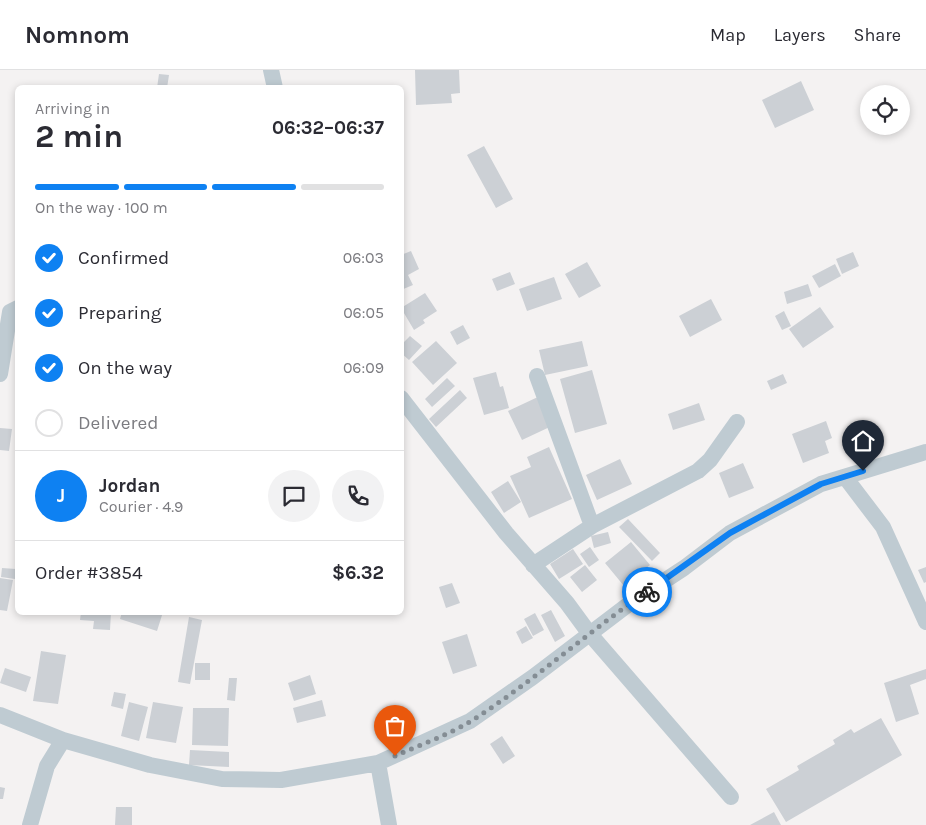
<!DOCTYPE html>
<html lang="en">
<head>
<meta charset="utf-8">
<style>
  :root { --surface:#fff; --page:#f2f2f3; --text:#2b2b33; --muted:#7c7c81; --line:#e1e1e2; --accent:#0e81f2 }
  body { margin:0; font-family:Karla,sans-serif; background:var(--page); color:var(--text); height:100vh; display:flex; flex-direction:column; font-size:19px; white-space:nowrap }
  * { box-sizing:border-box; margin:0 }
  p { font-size:16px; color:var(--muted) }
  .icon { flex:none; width:28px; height:28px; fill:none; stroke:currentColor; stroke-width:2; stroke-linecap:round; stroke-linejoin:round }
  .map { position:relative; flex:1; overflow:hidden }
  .drawer { position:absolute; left:15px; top:15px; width:389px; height:530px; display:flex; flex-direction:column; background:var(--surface); border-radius:8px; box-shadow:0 2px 8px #0003 }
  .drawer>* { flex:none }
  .controls { position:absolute; left:860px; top:15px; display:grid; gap:10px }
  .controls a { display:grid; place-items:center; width:50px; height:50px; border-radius:50%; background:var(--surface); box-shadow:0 2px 8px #0003; font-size:25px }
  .pin { position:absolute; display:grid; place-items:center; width:42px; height:42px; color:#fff; margin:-51px -21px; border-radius:50% 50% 50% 0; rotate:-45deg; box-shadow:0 0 5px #0007 }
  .pin .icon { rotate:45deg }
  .courier { position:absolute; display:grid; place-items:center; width:50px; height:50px; margin:-25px; border:4px solid #0e81f2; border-radius:50%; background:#fff; color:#222; box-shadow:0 1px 6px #0007 }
  .overview em { font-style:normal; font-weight:700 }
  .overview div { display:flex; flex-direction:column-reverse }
  .overview { display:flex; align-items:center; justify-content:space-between; height:85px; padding:0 20px }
  h1 { font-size:32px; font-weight:700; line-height:38px }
  .bar { display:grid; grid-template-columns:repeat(4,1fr); gap:8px 5px; align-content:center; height:60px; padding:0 20px }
  .bar i { height:6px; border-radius:4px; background:var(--line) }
  .bar .current { background:var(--accent) }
  .bar p { grid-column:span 4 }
  .line { display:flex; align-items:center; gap:12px; padding:0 20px; border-top:1px solid var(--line) }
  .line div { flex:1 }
  .round { display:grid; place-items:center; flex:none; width:52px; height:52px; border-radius:26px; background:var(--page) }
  ol { padding:0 20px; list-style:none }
  li { display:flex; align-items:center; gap:15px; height:55px }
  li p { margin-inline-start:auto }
  li .icon { padding:5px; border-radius:50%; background:var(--accent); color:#fff; stroke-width:4 }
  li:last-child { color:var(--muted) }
  li i { width:28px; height:28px; border:2px solid var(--line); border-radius:50% }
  header { display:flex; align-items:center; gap:30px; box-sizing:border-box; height:70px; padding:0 25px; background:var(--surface); border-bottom:1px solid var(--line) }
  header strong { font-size:24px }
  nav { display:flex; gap:28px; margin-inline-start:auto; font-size:18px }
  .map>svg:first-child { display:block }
</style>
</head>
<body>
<header>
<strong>Nomnom</strong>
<nav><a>Map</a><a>Layers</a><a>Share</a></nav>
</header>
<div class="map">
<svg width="926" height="755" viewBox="0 0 926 755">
  <rect width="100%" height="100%" fill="#f4f2f2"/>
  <path fill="#ccd0d5" d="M 415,0 L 459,0 L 460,23 L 451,24 L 452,33 L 416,35 Z
    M 159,4 L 169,5 L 167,18 L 157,18 Z
    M 801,11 L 814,40 L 775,58 L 762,30 Z
    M 484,76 L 513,129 L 496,138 L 467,85 Z
    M 411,181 L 419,199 L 408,205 L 413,215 L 401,220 L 401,185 Z
    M 853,182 L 859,196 L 842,204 L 836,189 Z
    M 587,192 L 601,216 L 579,228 L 565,204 Z
    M 835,194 L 841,206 L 819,218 L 812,206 Z
    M 510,202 L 515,214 L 497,221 L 492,209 Z
    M 554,207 L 562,229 L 527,241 L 519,219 Z
    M 808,214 L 812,226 L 787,234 L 784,222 Z
    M 425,223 L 437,241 L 423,250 L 425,253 L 414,260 L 401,238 Z
    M 711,229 L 722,250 L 690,267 L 679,246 Z
    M 820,237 L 834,257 L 803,278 L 789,259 Z
    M 784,241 L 791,256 L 782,260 L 775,246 Z
    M 463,255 L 470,268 L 457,275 L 450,262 Z
    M 410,266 L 422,276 L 409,290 L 401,283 L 401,275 Z
    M 436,271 L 457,293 L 433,315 L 412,292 Z
    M 582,271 L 588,296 L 545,305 L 539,280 Z
    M 592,300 L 607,354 L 575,363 L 560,309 Z
    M 496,302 L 500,317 L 503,316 L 509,338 L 484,345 L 473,308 Z
    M 783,304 L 787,313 L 771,320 L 767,311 Z
    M 447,308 L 455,316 L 432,337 L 425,329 Z
    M 460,320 L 467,328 L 436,357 L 429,349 Z
    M 540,326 L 554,355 L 522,370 L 508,341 Z
    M 699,333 L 705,350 L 673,360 L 668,344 Z
    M 826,351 L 832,368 L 825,371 L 829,383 L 803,393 L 792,364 Z
    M 0,358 L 12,359 L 9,381 L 0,380 Z
    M 549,377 L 572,429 L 529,448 L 510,406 L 531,397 L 527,387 Z
    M 620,389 L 632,414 L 597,430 L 586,405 Z
    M 743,393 L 754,418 L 729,428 L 719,403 Z
    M 508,411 L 521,432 L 504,443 L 491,422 Z
    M 628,449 L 660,483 L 652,491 L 619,457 Z
    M 608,462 L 611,473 L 594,478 L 591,466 Z
    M 631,472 L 650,495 L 624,516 L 605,493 Z
    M 590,477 L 599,490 L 589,497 L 580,484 Z
    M 573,479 L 583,494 L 559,509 L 550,494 Z
    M 585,495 L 597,510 L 582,522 L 570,507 Z
    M 926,497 L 926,512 L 924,513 L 918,500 Z
    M 2,498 L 16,499 L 15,509 L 1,507 Z
    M 0,508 L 13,510 L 7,541 L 0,540 Z
    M 452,513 L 460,533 L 446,538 L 439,517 Z
    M 551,540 L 565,566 L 555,572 L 541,545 Z
    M 81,542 L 111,542 L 110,560 L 93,559 L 94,551 L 80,550 Z
    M 122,542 L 163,542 L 157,561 L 120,549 Z
    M 535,543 L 544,560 L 533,566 L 524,549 Z
    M 189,547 L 202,550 L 190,614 L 178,612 Z
    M 526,556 L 533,568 L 522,574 L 516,562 Z
    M 467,564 L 477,596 L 453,604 L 442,572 Z
    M 41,581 L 66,585 L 58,634 L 33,631 Z
    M 195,593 L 210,593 L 210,610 L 195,610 Z
    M 5,598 L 31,607 L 26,622 L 0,613 Z
    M 926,599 L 926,609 L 910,615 L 919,644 L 896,652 L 884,613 Z
    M 310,605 L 316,624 L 294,631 L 288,613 Z
    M 229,608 L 237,608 L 235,631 L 227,630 Z
    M 114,622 L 126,624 L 123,639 L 111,636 Z
    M 322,630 L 326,646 L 297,653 L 293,638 Z
    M 129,632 L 148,637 L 139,671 L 121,666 Z
    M 153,632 L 183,637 L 176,673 L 146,668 Z
    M 193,638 L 229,638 L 228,676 L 192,675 Z
    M 881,648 L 902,685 L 786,752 L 766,719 L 799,700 L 797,696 L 835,674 L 833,670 L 851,659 L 854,663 Z
    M 502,666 L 515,686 L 503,694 L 490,674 Z
    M 190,680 L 229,682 L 229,697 L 189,695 Z
    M 0,717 L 5,718 L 3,729 L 0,729 Z
    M 116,737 L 132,737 L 132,755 L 115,755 Z
    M 774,742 L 781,755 L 750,755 Z"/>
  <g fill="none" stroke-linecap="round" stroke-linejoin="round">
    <path stroke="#bfcbd2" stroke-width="16" d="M 271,0 L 275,18
      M 0,304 L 10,242 L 18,238
      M 401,328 L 506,463 L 567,533 L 589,563 L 731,727
      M 845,407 L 883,457 L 926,552
      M 592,456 L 698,401 L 710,390 L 737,352
      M 533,495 L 592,456 L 537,306
      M 0,645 L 63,670 L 150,695 L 222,709 L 281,710 L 378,693 L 470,651 L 533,607 L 629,534 L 684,498 L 730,463 L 821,414 L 926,382
      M 378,693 L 389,755
      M 30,755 L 47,696 L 63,670"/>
  </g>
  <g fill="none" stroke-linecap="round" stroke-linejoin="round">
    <path stroke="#848d94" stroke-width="5" stroke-dasharray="0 9" d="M 395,686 C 420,675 448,665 471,651 C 533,612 587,562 647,522"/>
    <path stroke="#0e81f2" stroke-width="6" d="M 647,522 L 730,463 L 821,414 L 863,401"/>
  </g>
</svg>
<div class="controls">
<a><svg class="icon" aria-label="locate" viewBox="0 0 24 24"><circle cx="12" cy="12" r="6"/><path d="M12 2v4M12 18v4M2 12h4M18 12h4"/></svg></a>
</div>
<div class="pin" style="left:395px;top:686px;background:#ea580c"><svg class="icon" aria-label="bag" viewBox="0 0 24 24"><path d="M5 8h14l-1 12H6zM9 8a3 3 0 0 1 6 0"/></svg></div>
<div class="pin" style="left:863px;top:401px;background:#1f2937"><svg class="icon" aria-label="home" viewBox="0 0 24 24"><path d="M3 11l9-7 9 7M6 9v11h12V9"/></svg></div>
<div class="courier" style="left:647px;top:522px"><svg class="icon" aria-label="bike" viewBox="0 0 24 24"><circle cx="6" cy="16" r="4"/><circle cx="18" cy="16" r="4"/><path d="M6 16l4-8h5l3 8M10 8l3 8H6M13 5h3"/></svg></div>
<section class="drawer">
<div class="overview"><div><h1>2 min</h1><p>Arriving in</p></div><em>06:32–06:37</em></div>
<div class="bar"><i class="current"></i><i class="current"></i><i class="current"></i><i></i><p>On the way · 100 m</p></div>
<ol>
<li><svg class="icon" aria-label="check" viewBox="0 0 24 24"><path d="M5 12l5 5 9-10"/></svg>Confirmed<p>06:03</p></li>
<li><svg class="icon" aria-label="check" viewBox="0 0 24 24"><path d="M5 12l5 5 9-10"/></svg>Preparing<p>06:05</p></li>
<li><svg class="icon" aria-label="check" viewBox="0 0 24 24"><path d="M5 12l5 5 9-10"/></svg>On the way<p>06:09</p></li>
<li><i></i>Delivered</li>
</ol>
<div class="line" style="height:90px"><b class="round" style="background:var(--accent);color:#fff">J</b><div><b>Jordan</b><p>Courier · 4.9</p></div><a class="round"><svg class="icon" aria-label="chat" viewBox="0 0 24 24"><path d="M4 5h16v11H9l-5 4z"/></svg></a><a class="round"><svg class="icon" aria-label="phone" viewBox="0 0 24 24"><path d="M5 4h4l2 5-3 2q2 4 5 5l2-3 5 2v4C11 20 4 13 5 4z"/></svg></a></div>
<div class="line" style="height:65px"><div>Order #3854</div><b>$6.32</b></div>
</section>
</div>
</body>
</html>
